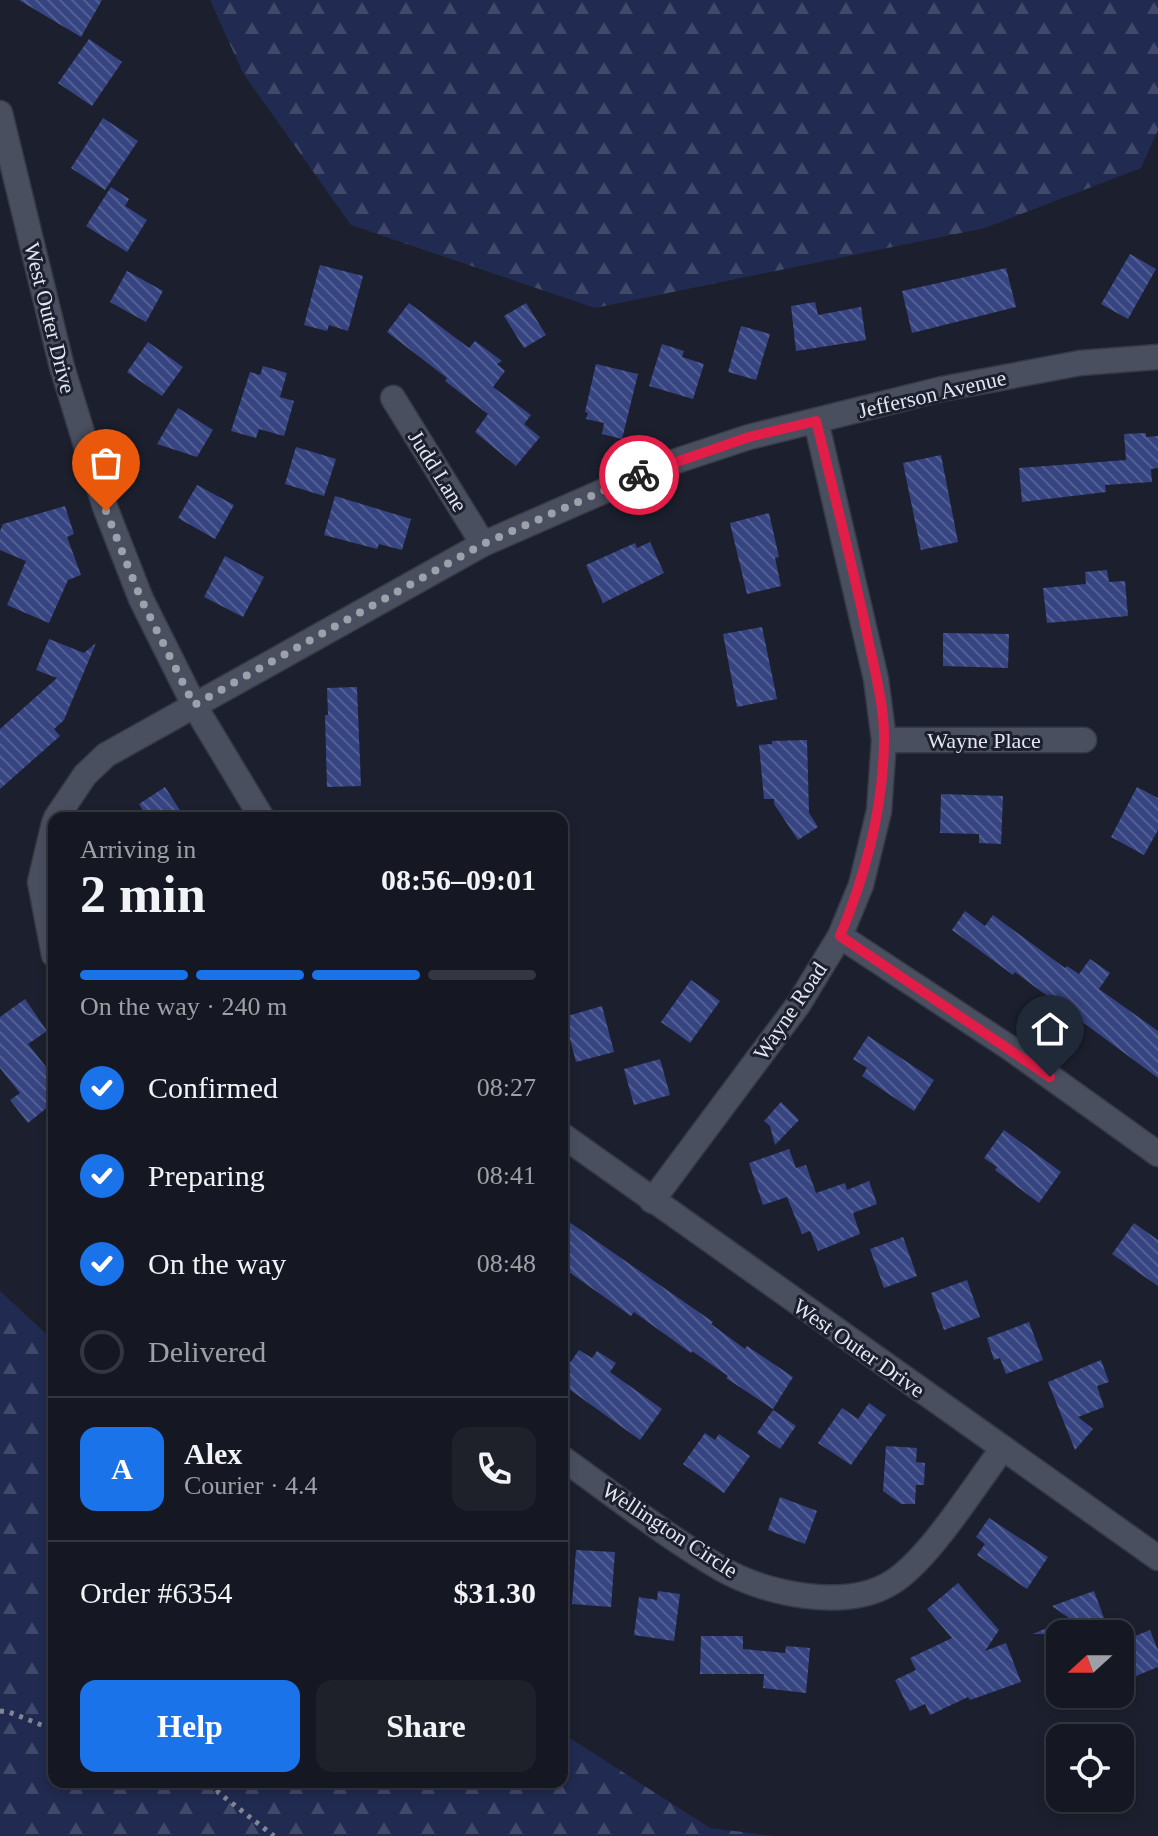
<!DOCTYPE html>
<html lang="en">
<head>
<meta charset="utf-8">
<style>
  :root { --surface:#151822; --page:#1e212a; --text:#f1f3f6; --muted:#9da0a5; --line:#343740; --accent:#1a73e8 }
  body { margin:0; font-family:Georgia,serif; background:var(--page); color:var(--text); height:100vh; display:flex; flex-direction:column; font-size:30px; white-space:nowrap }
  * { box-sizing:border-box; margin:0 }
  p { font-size:26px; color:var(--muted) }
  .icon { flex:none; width:44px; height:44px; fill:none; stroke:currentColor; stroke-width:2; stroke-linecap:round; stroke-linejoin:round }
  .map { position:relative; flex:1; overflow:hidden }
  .drawer { position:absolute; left:48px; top:812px; width:520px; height:976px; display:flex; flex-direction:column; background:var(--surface); border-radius:16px; box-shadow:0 4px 12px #0003,0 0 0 2px var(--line) }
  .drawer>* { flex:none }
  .needle { width:52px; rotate:249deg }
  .buttons { position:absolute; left:1046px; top:1620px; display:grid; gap:16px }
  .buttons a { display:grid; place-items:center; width:88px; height:88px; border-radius:16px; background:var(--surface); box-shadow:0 4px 12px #0003,0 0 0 2px var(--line); font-size:40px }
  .pin { position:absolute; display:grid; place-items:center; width:68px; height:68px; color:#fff; margin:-82px -34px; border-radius:50% 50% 50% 0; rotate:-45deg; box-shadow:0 0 8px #0007 }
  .pin .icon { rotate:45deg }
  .courier { position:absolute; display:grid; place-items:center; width:80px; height:80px; margin:-40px; border:6px solid #e11d48; border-radius:50%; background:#fff; color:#222; box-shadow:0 2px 10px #0007 }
  .overview em { font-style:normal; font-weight:700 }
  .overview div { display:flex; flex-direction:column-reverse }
  .overview { display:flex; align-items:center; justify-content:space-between; height:136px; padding:0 32px }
  h1 { font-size:52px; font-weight:700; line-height:60px }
  .bar { display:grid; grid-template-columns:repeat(4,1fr); gap:12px 8px; align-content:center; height:96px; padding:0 32px }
  .bar i { height:10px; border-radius:6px; background:var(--line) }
  .bar .active { background:var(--accent) }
  .bar p { grid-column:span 4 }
  .line { display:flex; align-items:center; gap:20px; padding:0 32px; border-top:2px solid var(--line) }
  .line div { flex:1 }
  .round { display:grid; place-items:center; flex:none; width:84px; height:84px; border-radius:16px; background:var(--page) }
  ol { padding:0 32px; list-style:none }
  li { display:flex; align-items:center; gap:24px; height:88px }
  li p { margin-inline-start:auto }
  li .icon { padding:8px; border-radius:50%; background:var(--accent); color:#fff; stroke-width:4 }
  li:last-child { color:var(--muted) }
  li i { width:44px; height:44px; border:4px solid var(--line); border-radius:50% }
  .cta { display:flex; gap:16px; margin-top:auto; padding:16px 32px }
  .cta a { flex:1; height:92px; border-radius:16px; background:var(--accent); color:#fff; font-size:32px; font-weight:700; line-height:92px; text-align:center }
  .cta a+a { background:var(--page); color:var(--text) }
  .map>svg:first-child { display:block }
</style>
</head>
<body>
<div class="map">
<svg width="1158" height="1836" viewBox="0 0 1158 1836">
  <defs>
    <pattern id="forest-firs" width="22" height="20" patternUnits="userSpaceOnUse" patternTransform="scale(2)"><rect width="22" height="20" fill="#212a50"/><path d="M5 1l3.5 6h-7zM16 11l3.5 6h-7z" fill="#41496a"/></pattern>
    <pattern id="building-back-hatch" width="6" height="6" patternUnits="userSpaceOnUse" patternTransform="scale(2)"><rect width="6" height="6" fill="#364481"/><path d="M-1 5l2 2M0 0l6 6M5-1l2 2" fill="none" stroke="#535f93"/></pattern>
  </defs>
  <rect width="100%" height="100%" fill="#1c202e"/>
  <path fill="url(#forest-firs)" d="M 210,0 L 1158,0 L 1158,130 L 1141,168 L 985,228 L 595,308 L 351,225 L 243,73 Z
    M 0,1291 L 54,1341 L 54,1782 L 562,1782 L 562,1733 L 710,1828 L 774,1836 L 0,1836 Z"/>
  <path fill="url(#building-back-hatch)" d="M 19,0 L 102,0 L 81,37 Z
    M 89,39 L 122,62 L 92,106 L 58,83 Z
    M 103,118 L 138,141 L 105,190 L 71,168 Z
    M 111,187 L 129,199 L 125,206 L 147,220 L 127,252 L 86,226 Z
    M 1130,254 L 1156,269 L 1128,319 L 1101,304 Z
    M 320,265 L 363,276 L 348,331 L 329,325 L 327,331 L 304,325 Z
    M 1006,268 L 1016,307 L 912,333 L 902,291 Z
    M 127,271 L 163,291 L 146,322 L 110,302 Z
    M 815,302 L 818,315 L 861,307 L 866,340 L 796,351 L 791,306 Z
    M 409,303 L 469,348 L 475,341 L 502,361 L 497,364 L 505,371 L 493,387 L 531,415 L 524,424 L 540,437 L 516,466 L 475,432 L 488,414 L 445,381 L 447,378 L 387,332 Z
    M 526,303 L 546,335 L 524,348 L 504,316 Z
    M 741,326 L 770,334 L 756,380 L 728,372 Z
    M 148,342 L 183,367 L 162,396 L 127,372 Z
    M 662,344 L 684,351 L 682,357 L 704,364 L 693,399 L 649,386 Z
    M 596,364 L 638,374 L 622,439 L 602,434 L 604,423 L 586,419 L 588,413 L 585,412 Z
    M 263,366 L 287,373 L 280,397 L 294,401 L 284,436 L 259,429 L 256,438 L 231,431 L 250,372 L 260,375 Z
    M 178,408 L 213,430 L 197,457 L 157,444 Z
    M 1146,433 L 1146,437 L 1158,436 L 1158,468 L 1151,469 L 1152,482 L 1105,485 L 1106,492 L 1022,502 L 1019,468 L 1126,460 L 1124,434 Z
    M 296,447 L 336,459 L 324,496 L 285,484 Z
    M 941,455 L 958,542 L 921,550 L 903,463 Z
    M 197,485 L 234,505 L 215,539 L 178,518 Z
    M 335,496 L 411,519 L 402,550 L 379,544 L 377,549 L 324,535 Z
    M 65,506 L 74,534 L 67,537 L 81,575 L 68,580 L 49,623 L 7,605 L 26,561 L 0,550 L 0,531 L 3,524 Z
    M 769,513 L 779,557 L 775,558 L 781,586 L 747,594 L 730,523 Z
    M 650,542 L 664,573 L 603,603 L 586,565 L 635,543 L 637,548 Z
    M 225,556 L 264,577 L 243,617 L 204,597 Z
    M 1107,570 L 1109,582 L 1125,581 L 1128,616 L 1047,623 L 1043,588 L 1086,584 L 1085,572 Z
    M 762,627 L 777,699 L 737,707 L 723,634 Z
    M 943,633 L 1009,634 L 1008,668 L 943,666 Z
    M 49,639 L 84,653 L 96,643 L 64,720 L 54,729 L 60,736 L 0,789 L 0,729 L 57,678 L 36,670 Z
    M 357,687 L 361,786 L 327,787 L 325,715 L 328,715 L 327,688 Z
    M 807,740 L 809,813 L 818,827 L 798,840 L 774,804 L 774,799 L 764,799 L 759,745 L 772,744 L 772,741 Z
    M 165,787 L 185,818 L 148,818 L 139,804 Z
    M 1137,787 L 1158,798 L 1158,830 L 1144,855 L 1111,837 Z
    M 941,794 L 1003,796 L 1001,844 L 979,843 L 979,834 L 940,833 Z
    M 965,911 L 985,926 L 993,915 L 1065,968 L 1067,966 L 1079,974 L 1090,959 L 1110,973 L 1099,989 L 1158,1031 L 1158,1078 L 1015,972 L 1013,975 L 952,930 Z
    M 691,980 L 720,1001 L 690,1043 L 661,1022 Z
    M 25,999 L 47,1031 L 28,1044 L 54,1077 L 54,1102 L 28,1123 L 10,1100 L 20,1093 L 0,1068 L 0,1017 Z
    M 602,1006 L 614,1052 L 576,1062 L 564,1017 Z
    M 868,1036 L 934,1080 L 914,1111 L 862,1076 L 867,1068 L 853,1059 Z
    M 660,1059 L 670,1095 L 634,1105 L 624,1069 Z
    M 781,1102 L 799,1120 L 775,1145 L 770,1126 L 764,1121 Z
    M 1004,1130 L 1061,1172 L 1039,1203 L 995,1170 L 997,1167 L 984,1158 Z
    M 789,1149 L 796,1168 L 806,1165 L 816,1193 L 845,1183 L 847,1190 L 869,1181 L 877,1204 L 853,1213 L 860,1234 L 818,1251 L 810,1231 L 802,1234 L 787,1197 L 763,1205 L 749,1163 Z
    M 562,1217 L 713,1322 L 711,1324 L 745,1349 L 747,1346 L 793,1377 L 773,1409 L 726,1378 L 728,1376 L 692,1351 L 691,1353 L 634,1312 L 631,1316 L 562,1267 Z
    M 1134,1223 L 1158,1240 L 1158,1286 L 1112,1254 Z
    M 903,1237 L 917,1276 L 884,1288 L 870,1249 Z
    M 967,1280 L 980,1317 L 944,1330 L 931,1293 Z
    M 1029,1322 L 1043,1360 L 1006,1374 L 1000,1358 L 994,1360 L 987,1338 Z
    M 579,1350 L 592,1358 L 597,1351 L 616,1363 L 610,1372 L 662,1409 L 640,1440 L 562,1384 L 562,1374 Z
    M 1101,1360 L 1109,1382 L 1097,1386 L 1104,1407 L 1078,1417 L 1093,1429 L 1075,1450 L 1048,1382 Z
    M 869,1403 L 886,1415 L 851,1465 L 818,1443 L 842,1408 L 858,1419 Z
    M 773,1410 L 796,1426 L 780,1449 L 757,1433 Z
    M 705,1433 L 715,1440 L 719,1434 L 750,1456 L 724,1493 L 683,1464 Z
    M 886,1446 L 917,1448 L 916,1462 L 925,1463 L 924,1485 L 916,1485 L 915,1504 L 901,1504 L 883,1491 Z
    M 780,1497 L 817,1511 L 805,1544 L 768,1530 Z
    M 989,1518 L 1048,1557 L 1027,1589 L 977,1555 L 985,1544 L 976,1537 Z
    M 576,1550 L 615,1552 L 611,1607 L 572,1604 Z
    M 958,1583 L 999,1630 L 985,1651 L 1006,1643 L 1021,1682 L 970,1700 L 968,1697 L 930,1715 L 925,1704 L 910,1711 L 895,1680 L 916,1670 L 910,1658 L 952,1638 L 927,1609 Z
    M 658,1591 L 680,1594 L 674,1641 L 634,1635 L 639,1597 L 657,1600 Z
    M 1094,1591 L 1108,1629 L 1093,1634 L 1033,1634 L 1069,1618 L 1052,1606 Z
    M 1150,1630 L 1158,1650 L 1158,1667 L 1126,1680 L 1125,1678 L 1120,1680 L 1120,1642 Z
    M 701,1636 L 743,1636 L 743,1649 L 785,1653 L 786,1646 L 810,1648 L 806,1693 L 763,1688 L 764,1674 L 700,1674 Z"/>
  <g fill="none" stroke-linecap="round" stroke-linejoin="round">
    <defs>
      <path id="minor" d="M 393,398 L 483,544
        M 884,740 L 1084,740
        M 56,818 L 85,775 L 106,755 L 483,544 L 661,466 L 749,437 L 942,389 L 1080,363 L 1158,357
        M 54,823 L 40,882 L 54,955
        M 840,936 L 1010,1048 L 1158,1154
        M 652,1201 L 798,1005 L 840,936 L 861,885 L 879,811 L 884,740 L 876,679 L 816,421
        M 562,1458 C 613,1494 668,1538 722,1569 C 766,1594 845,1611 891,1583 C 929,1560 975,1485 1003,1448"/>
      <path id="tertiary" d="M 0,113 L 62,367 L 105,507 L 141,599 L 194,705 L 262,818
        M 562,1135 L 1158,1558"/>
    </defs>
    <use href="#minor" stroke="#373a46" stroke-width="27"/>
    <use href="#tertiary" stroke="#373a46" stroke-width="27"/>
    <path stroke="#828692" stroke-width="5" stroke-dasharray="4 6" stroke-linecap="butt" d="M 0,1711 L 9,1712 L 54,1730
      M 211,1782 L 219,1793 L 274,1836"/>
    <use href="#minor" stroke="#4a4f5f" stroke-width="24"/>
    <use href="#tertiary" stroke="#4a4f5f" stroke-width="24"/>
  </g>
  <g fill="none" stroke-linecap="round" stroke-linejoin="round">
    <path stroke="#9da1ac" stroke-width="8" stroke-dasharray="0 14.4" d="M 106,511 L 141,599 L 194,705 L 483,544 L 639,475"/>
    <path stroke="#e11d48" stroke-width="10" d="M 639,475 L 749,437 L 816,421 C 834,492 852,563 867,634 C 874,669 885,706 884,742 C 883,810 866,874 840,936 L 1050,1077"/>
  </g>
  <g text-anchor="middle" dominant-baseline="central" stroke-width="6" stroke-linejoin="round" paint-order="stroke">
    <g font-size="22" fill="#e3e6f0" stroke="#1c202e">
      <text transform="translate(50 318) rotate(76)">West Outer Drive</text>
      <text transform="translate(932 394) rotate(-13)">Jefferson Avenue</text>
      <text transform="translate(438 471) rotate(58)">Judd Lane</text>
      <text x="984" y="740">Wayne Place</text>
      <text transform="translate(790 1011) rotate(-56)">Wayne Road</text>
      <text transform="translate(859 1348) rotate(35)">West Outer Drive</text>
      <text transform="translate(670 1530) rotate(33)">Wellington Circle</text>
    </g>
  </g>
</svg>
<div class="buttons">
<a><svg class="needle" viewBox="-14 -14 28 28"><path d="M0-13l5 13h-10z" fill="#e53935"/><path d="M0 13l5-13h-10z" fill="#9da0a5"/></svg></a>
<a><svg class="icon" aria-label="locate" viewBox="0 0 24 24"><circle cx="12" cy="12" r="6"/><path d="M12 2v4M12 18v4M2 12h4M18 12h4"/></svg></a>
</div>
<div class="pin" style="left:106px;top:511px;background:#ea580c"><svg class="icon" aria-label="bag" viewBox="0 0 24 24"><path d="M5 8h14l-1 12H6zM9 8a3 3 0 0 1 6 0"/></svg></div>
<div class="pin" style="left:1050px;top:1077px;background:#1f2937"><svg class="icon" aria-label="home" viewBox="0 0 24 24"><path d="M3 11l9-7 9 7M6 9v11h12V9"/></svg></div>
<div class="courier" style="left:639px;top:475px"><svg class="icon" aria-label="bike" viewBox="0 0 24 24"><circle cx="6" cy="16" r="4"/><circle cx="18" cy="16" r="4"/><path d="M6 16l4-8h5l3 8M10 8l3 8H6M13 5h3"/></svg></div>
<section class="drawer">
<div class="overview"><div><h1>2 min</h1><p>Arriving in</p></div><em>08:56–09:01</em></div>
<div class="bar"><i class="active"></i><i class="active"></i><i class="active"></i><i></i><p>On the way · 240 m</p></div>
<ol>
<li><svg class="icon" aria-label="check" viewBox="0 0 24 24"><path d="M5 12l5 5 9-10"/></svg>Confirmed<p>08:27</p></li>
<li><svg class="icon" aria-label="check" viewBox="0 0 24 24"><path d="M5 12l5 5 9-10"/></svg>Preparing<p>08:41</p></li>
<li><svg class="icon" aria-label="check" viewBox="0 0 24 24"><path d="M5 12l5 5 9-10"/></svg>On the way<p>08:48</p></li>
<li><i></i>Delivered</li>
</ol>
<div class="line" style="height:144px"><b class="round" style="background:var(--accent);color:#fff">A</b><div><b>Alex</b><p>Courier · 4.4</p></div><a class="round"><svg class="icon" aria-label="phone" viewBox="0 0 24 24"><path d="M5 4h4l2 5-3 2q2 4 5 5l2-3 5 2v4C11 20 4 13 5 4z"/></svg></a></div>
<div class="line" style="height:104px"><div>Order #6354</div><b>$31.30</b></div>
<div class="cta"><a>Help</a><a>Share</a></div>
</section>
</div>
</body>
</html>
